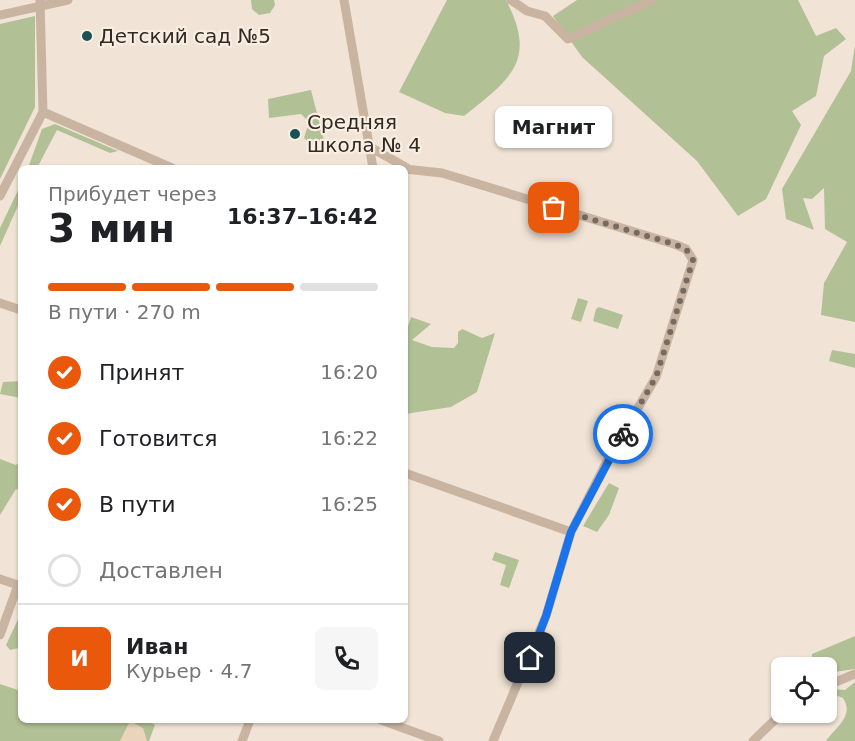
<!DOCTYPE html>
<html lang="ru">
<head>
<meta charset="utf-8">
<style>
  :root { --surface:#fff; --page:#f6f6f6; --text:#202124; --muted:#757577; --line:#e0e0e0; --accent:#ea580c }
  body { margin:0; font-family:"DejaVu Sans",sans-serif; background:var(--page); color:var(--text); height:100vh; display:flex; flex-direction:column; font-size:22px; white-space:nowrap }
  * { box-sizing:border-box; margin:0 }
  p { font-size:20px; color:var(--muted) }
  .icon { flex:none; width:33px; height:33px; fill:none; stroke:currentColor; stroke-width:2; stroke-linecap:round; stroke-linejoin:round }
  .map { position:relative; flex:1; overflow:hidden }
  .drawer { position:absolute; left:18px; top:165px; width:390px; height:558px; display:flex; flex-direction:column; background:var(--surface); border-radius:9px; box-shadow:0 2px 4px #0004 }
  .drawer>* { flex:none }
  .controls { position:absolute; left:771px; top:657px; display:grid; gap:12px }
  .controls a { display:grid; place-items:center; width:66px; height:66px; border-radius:9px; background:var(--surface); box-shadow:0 2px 4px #0004; font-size:30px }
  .pin { position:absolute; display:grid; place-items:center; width:51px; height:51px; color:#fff; margin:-26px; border-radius:12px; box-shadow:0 3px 9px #0006 }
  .courier { position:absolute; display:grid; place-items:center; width:60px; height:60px; margin:-30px; border:4px solid #1a73e8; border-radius:50%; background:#fff; color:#222; box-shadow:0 2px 8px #0007 }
  .bubble { position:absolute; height:42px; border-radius:9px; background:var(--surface); box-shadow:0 2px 4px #0004; font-size:20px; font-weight:700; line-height:42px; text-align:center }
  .headline em { font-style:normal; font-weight:700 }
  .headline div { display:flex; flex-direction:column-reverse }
  .headline { display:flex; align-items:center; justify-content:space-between; height:102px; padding:0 30px }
  h1 { font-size:39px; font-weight:700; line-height:45px }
  .bar { display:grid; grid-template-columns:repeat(4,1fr); gap:9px 6px; align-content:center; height:72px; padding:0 30px }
  .bar i { height:8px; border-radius:4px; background:var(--line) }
  .bar .current { background:var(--accent) }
  .bar p { grid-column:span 4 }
  .line { display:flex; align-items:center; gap:15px; padding:0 30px; border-top:2px solid var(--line) }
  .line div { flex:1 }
  .round { display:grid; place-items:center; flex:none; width:63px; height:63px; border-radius:9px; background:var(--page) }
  ol { padding:0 30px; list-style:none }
  li { display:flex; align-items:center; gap:18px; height:66px }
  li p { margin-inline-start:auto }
  li .icon { padding:6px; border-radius:50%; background:var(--accent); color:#fff; stroke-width:4 }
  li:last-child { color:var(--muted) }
  li i { width:33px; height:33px; border:3px solid var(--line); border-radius:50% }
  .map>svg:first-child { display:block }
</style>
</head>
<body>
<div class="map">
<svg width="855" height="741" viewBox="0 0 855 741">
  <rect width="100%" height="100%" fill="#f1e4d6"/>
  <path fill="#b2c096" d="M 251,0 L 274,0 L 275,5 L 270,13 L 259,15 L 252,9 Z
    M 447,0 L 506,0 C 538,61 510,79 464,116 L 445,113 L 399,92 Z
    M 577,0 L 798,0 L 816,36 L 836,28 L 846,39 L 824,56 L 816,96 L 792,111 L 801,125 L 766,199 L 738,216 L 697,161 L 582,57 L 553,16 Z
    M 35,16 L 35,107 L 0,179 L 0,24 Z
    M 855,45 L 855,322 L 821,315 L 824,283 L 847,242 L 825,229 L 824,188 L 812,199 L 803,198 L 814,230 L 786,219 L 782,189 L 851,71 Z
    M 311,90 L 324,140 L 312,145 L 304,138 L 309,122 L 301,114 L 269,118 L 268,99 Z
    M 55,124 L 118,151 L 110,153 L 57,130 L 37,168 L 28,168 L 42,129 Z
    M 21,184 L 21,199 L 0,246 L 0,228 Z
    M 578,298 L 588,301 L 581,322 L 571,319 Z
    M 599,307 L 623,315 L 618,329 L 593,321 L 596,309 Z
    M 411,317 L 431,324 L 412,340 L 432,347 L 454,348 L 458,343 L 458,332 L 462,329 L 482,338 L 495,333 L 477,392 L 451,407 L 405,414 L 405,336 Z
    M 832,350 L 855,354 L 855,368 L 829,361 Z
    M 21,381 L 21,398 L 0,394 L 3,382 Z
    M 0,459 L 16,465 L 21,461 L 21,491 L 16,489 L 0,515 Z
    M 609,483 L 619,488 L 609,515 L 597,532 L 583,526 Z
    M 495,552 L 519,560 L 509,588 L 500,585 L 506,565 L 492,560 Z
    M 21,613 L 19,648 L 10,650 L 6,645 Z
    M 855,636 L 855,669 L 827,673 L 826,668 L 811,667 L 812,654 Z
    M 855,682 L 855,741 L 826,741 C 835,728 855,716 843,698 L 838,696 L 827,701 L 827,693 L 831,689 L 845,690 Z
    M 0,684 L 21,691 L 21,720 L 147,720 L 155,725 L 149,741 L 0,741 Z"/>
  <path fill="#ead5bc" d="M 132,722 L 143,728 L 147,741 L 120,741 L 129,723 Z"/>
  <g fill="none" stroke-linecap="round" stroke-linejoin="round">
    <path stroke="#c9b4a2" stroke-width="9" d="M 40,0 L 43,112
      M 344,0 L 373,168
      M 511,0 L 527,11 L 545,16 L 568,39 L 652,0
      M 0,15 L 68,0
      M 370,147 L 407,168
      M 405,169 L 442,173 L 674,244 L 686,249 L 693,260 L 656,377 L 607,461 L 571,532 L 546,616 L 493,741
      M 0,196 L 43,112 L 172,168
      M 0,303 L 21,310
      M 405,473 L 571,532
      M 0,579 L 21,586
      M 0,635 L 18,585
      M 826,686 L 855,674
      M 381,720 L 439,741
      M 242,741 L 250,720
      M 753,741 L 783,712"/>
  </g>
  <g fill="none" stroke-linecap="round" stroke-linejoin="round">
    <path stroke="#766a62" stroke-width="6" stroke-dasharray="0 10.8" d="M 554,208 L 674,244 L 686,249 L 693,260 L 656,377 L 623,434"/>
    <path stroke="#1a73e8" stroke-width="8" d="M 530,658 L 546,616 L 571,532 L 623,434"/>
  </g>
  <g fill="#1a5155" stroke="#f9eee2" stroke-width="2">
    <circle cx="87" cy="36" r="6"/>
    <circle cx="295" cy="134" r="6"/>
  </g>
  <g text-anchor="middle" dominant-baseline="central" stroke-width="4.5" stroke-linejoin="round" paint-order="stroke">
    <g font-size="20" fill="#332924" stroke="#f9eee2" text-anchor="start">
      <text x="99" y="36">Детский сад №5</text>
      <text x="307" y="122">Средняя<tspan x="307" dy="23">школа № 4</tspan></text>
    </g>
  </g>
</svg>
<div class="controls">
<a><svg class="icon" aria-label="locate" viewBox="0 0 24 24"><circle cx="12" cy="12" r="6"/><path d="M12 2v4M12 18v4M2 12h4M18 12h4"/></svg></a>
</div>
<div class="pin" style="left:554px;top:208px;background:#ea580c"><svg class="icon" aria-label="bag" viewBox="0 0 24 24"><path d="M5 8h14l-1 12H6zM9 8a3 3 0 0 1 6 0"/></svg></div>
<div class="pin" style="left:530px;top:658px;background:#1f2937"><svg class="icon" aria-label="home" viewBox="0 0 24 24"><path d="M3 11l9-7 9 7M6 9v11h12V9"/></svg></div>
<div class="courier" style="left:623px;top:434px"><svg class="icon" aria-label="bike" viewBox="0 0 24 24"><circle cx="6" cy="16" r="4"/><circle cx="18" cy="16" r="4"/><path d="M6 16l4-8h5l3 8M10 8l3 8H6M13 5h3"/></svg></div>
<div class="bubble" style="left:495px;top:106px;width:117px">Магнит</div>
<section class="drawer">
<div class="headline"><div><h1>3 мин</h1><p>Прибудет через</p></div><em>16:37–16:42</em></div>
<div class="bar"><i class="current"></i><i class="current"></i><i class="current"></i><i></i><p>В пути · 270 m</p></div>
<ol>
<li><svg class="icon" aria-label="check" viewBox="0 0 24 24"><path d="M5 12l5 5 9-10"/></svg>Принят<p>16:20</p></li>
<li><svg class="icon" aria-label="check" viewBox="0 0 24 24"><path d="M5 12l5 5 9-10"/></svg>Готовится<p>16:22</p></li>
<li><svg class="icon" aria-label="check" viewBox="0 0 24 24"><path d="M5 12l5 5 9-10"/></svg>В пути<p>16:25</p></li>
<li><i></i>Доставлен</li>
</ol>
<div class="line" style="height:108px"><b class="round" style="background:var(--accent);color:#fff">И</b><div><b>Иван</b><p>Курьер · 4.7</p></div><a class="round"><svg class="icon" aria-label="phone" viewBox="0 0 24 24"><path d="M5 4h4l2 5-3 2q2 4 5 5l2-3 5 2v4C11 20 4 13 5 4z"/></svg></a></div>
</section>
</div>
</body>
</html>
